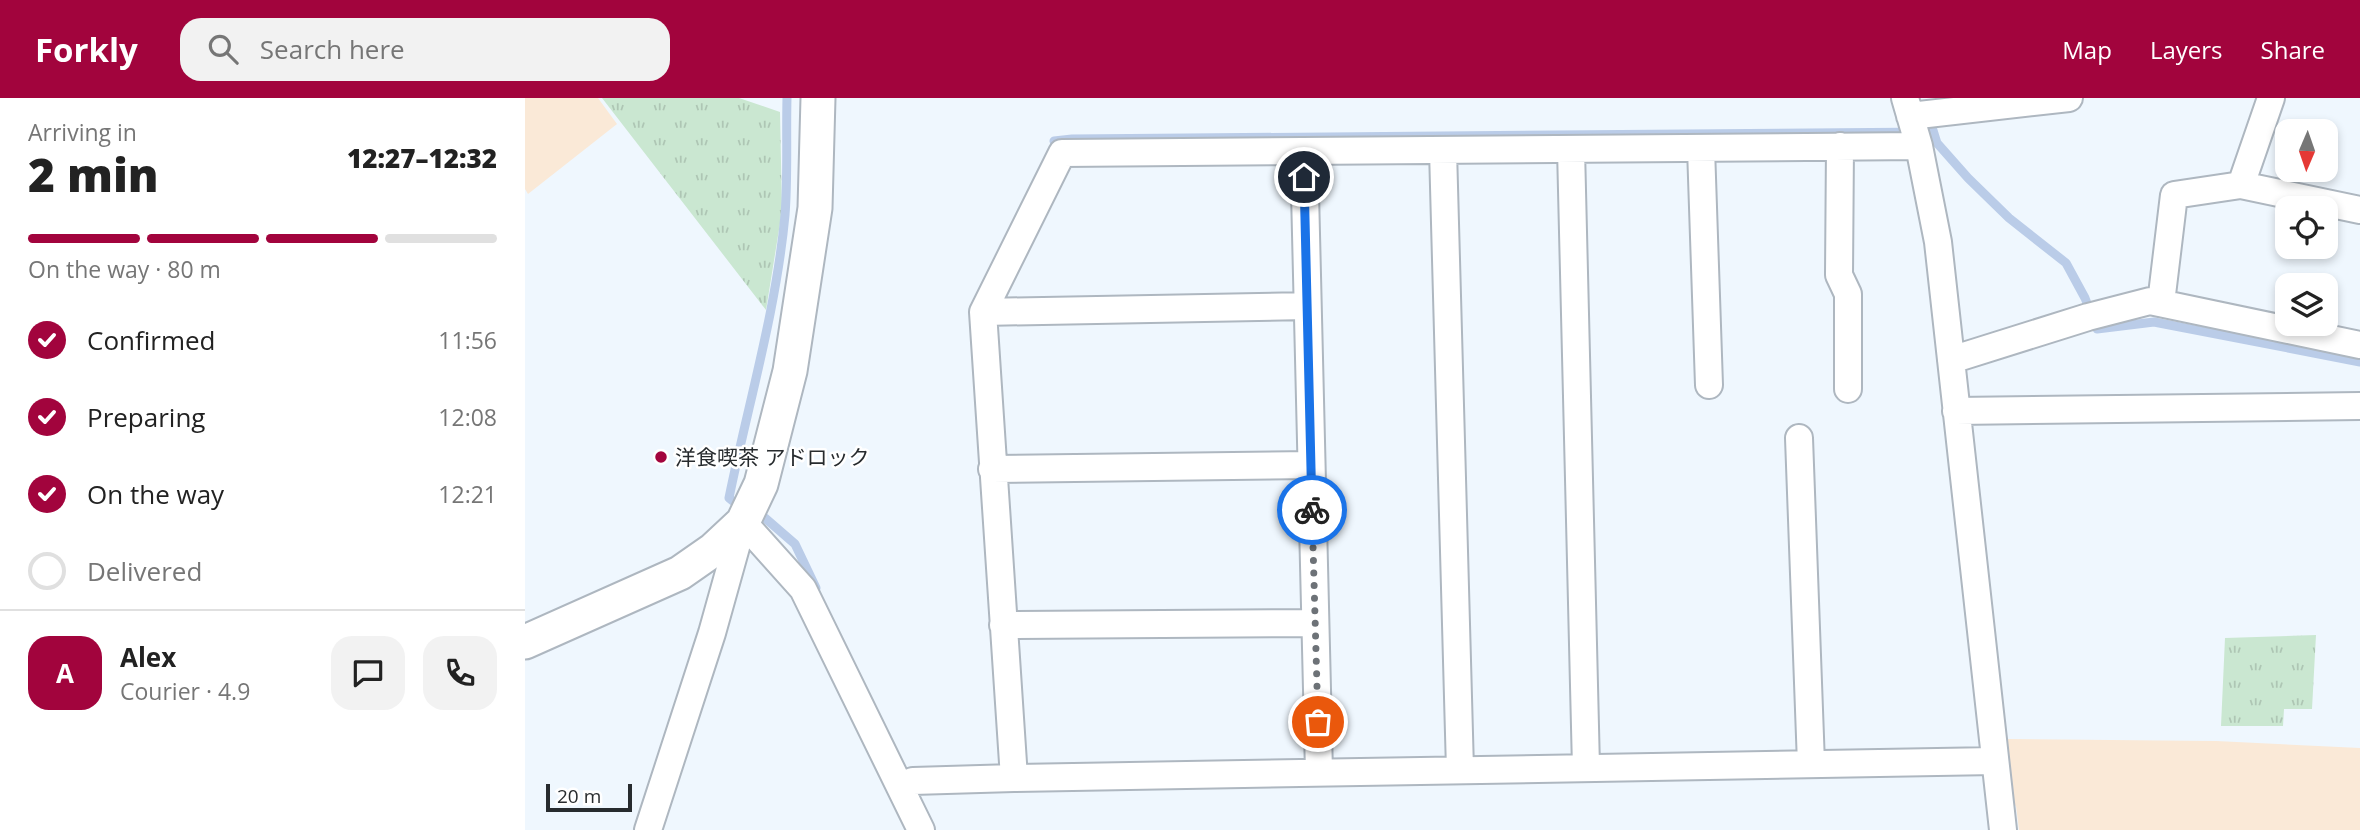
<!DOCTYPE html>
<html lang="en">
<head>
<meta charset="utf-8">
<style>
  :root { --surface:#fff; --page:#f2f2f2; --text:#222; --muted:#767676; --line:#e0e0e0; --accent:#a2043d }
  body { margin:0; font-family:"Open Sans","Noto Sans JP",sans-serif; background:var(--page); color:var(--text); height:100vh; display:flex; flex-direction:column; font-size:26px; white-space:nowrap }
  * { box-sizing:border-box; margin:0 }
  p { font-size:23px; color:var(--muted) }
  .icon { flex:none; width:38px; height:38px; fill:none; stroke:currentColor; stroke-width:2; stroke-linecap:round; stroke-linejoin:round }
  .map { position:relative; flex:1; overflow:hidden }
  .side { display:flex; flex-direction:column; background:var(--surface); width:525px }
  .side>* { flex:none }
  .needle { width:46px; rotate:182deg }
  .fabs { position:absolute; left:1750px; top:21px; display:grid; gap:14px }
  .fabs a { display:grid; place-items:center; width:63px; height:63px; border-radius:14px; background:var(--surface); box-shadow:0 4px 10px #0003; font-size:35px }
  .scale { position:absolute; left:21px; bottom:18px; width:86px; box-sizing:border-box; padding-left:7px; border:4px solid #272b2e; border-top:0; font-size:19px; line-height:24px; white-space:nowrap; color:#272b2e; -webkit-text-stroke:5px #fff; paint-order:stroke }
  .pin { position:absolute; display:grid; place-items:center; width:60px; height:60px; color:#fff; margin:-30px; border:4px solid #fff; border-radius:50%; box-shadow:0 2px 7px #0007 }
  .courier { position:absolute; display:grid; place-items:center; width:70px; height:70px; margin:-35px; border:5px solid #1a73e8; border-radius:50%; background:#fff; color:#222; box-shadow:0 2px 9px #0007 }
  .summary em { font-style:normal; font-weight:800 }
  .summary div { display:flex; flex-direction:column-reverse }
  .summary { display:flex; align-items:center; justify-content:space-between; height:119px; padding:0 28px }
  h1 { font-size:46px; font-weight:800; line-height:52px }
  .bar { display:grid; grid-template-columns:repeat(4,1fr); gap:10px 7px; align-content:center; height:84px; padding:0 28px }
  .bar i { height:9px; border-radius:5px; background:var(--line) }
  .bar .current { background:var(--accent) }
  .bar p { grid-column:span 4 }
  .line { display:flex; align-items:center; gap:18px; padding:0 28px; border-top:2px solid var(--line) }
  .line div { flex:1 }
  .round { display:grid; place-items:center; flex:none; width:74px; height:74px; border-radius:21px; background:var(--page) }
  ol { padding:0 28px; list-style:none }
  li { display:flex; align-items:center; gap:21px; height:77px }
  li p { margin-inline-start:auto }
  li .icon { padding:7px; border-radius:50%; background:var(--accent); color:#fff; stroke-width:4 }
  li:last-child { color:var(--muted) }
  li i { width:38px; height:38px; border:4px solid var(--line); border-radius:50% }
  header { display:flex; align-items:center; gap:42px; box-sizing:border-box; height:98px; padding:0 35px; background:var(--accent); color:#fff }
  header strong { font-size:33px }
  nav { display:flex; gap:38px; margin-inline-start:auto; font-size:24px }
  .search { width:490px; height:63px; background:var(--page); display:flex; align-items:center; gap:18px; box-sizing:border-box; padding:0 24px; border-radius:21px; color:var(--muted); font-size:26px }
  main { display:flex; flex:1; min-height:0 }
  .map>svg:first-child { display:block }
</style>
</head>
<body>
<header>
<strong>Forkly</strong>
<div class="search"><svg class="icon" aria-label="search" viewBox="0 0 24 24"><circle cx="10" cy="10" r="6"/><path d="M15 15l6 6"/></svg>Search here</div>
<nav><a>Map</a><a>Layers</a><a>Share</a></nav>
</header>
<main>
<section class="side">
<div class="summary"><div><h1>2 min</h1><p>Arriving in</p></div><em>12:27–12:32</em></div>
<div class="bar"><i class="current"></i><i class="current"></i><i class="current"></i><i></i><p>On the way · 80 m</p></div>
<ol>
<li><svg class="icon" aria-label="check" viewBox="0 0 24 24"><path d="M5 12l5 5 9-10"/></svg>Confirmed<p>11:56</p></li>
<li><svg class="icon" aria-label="check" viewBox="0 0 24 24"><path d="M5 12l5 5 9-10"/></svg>Preparing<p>12:08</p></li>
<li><svg class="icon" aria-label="check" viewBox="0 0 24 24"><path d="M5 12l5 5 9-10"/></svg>On the way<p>12:21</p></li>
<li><i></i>Delivered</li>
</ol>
<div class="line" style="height:126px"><b class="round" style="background:var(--accent);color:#fff">A</b><div><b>Alex</b><p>Courier · 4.9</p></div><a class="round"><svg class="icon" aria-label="chat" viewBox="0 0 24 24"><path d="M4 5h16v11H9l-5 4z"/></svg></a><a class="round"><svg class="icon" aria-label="phone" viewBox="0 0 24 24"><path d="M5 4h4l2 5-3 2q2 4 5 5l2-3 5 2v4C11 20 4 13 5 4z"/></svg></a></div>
</section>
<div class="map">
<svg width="1835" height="732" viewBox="0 0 1835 732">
  <defs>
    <pattern id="grass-tufts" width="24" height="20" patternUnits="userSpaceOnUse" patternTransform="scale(1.75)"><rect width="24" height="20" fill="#cae7d1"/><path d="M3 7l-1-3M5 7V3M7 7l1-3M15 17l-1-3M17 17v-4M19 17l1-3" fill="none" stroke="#aec6b4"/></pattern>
  </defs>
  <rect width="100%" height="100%" fill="#eff7fe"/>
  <path fill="#fae9d7" d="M 0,0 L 73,0 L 92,26 L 3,96 L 0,91 Z
    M 1482,641 L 1691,643 L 1835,650 L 1835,732 L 1494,732 L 1491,708 L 1488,706 Z"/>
  <path fill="url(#grass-tufts)" d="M 77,0 L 214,0 L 255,14 L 257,113 L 241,212 Z
    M 1791,537 L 1787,611 L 1759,611 L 1758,628 L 1696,628 L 1700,540 Z"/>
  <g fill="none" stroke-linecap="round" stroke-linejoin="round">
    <path stroke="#bacce8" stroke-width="9" d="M 1407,29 L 1412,45 L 1443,80 L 1484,120 L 1541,165 L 1560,200 L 1572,231 L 1629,224 L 1835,264
      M 529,43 L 547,41 L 1408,34
      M 209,404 L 204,400 C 223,306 251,214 260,117 C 263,79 261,39 262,0
      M 240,420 L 270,446 L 291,490"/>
    <defs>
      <path id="minor" d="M 1380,0 L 1394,48 L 1413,144 L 1478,732
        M 1385,18 L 1544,0
        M 1315,48 L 1314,177 L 1323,196 L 1323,291
        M 1394,48 L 537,55 L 458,214 L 489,680 L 1470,663
        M 1176,50 L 1184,287
        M 1046,51 L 1061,670
        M 918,52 L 935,672
        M 779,53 L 794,674
        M 1716,87 L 1746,0
        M 1636,205 L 1649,97 L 1716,87 L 1835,112
        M 458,214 L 782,208
        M 1426,262 L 1563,219 L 1625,203 L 1835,247
        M 1431,313 L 1835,308
        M 1274,340 L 1286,666
        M 467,371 L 786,367
        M 218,424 L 278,491 L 396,732
        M 478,527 L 790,525
        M 375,688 L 388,683 L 489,680
        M 123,732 L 187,535 L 218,424"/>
      <path id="tertiary" d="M 0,544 L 155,475 L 188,452 L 218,424 L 236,386 L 265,273 L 290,110 L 293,0"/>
    </defs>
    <use href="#minor" stroke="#aeb7c0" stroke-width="30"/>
    <use href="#tertiary" stroke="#aeb7c0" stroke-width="37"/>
    <use href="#minor" stroke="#fff" stroke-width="26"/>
    <use href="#tertiary" stroke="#fff" stroke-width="33"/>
  </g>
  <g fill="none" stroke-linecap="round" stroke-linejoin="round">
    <path stroke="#6d7277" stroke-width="7" stroke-dasharray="0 12.6" d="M 787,412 L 793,624"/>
    <path stroke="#1a73e8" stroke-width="9" d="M 779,79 L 787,412"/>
  </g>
  <circle fill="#a2043d" stroke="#fff" stroke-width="2.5" cx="136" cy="359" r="7"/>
  <g text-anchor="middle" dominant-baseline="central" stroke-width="5" stroke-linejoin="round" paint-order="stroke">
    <g font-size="21" fill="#272b2e" stroke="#fff" text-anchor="start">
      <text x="150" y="359">洋食喫茶 アドロック</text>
    </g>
  </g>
</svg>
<div class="fabs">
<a><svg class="needle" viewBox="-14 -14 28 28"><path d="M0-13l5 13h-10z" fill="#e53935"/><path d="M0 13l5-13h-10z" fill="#767676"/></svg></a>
<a><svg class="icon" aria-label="locate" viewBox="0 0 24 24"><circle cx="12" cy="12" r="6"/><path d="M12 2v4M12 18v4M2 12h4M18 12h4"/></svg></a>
<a><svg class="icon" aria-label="layers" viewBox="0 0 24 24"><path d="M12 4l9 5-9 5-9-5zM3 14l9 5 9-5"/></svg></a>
</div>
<div class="scale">20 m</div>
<div class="pin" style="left:793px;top:624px;background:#ea580c"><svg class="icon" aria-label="bag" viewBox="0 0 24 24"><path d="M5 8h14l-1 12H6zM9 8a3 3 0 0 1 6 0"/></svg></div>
<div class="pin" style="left:779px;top:79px;background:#1f2937"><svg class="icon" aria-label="home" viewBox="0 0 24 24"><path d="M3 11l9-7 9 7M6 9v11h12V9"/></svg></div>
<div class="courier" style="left:787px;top:412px"><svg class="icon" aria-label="bike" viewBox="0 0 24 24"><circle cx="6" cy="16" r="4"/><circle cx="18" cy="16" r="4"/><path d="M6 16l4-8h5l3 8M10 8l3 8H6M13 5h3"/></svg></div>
</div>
</main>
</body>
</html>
